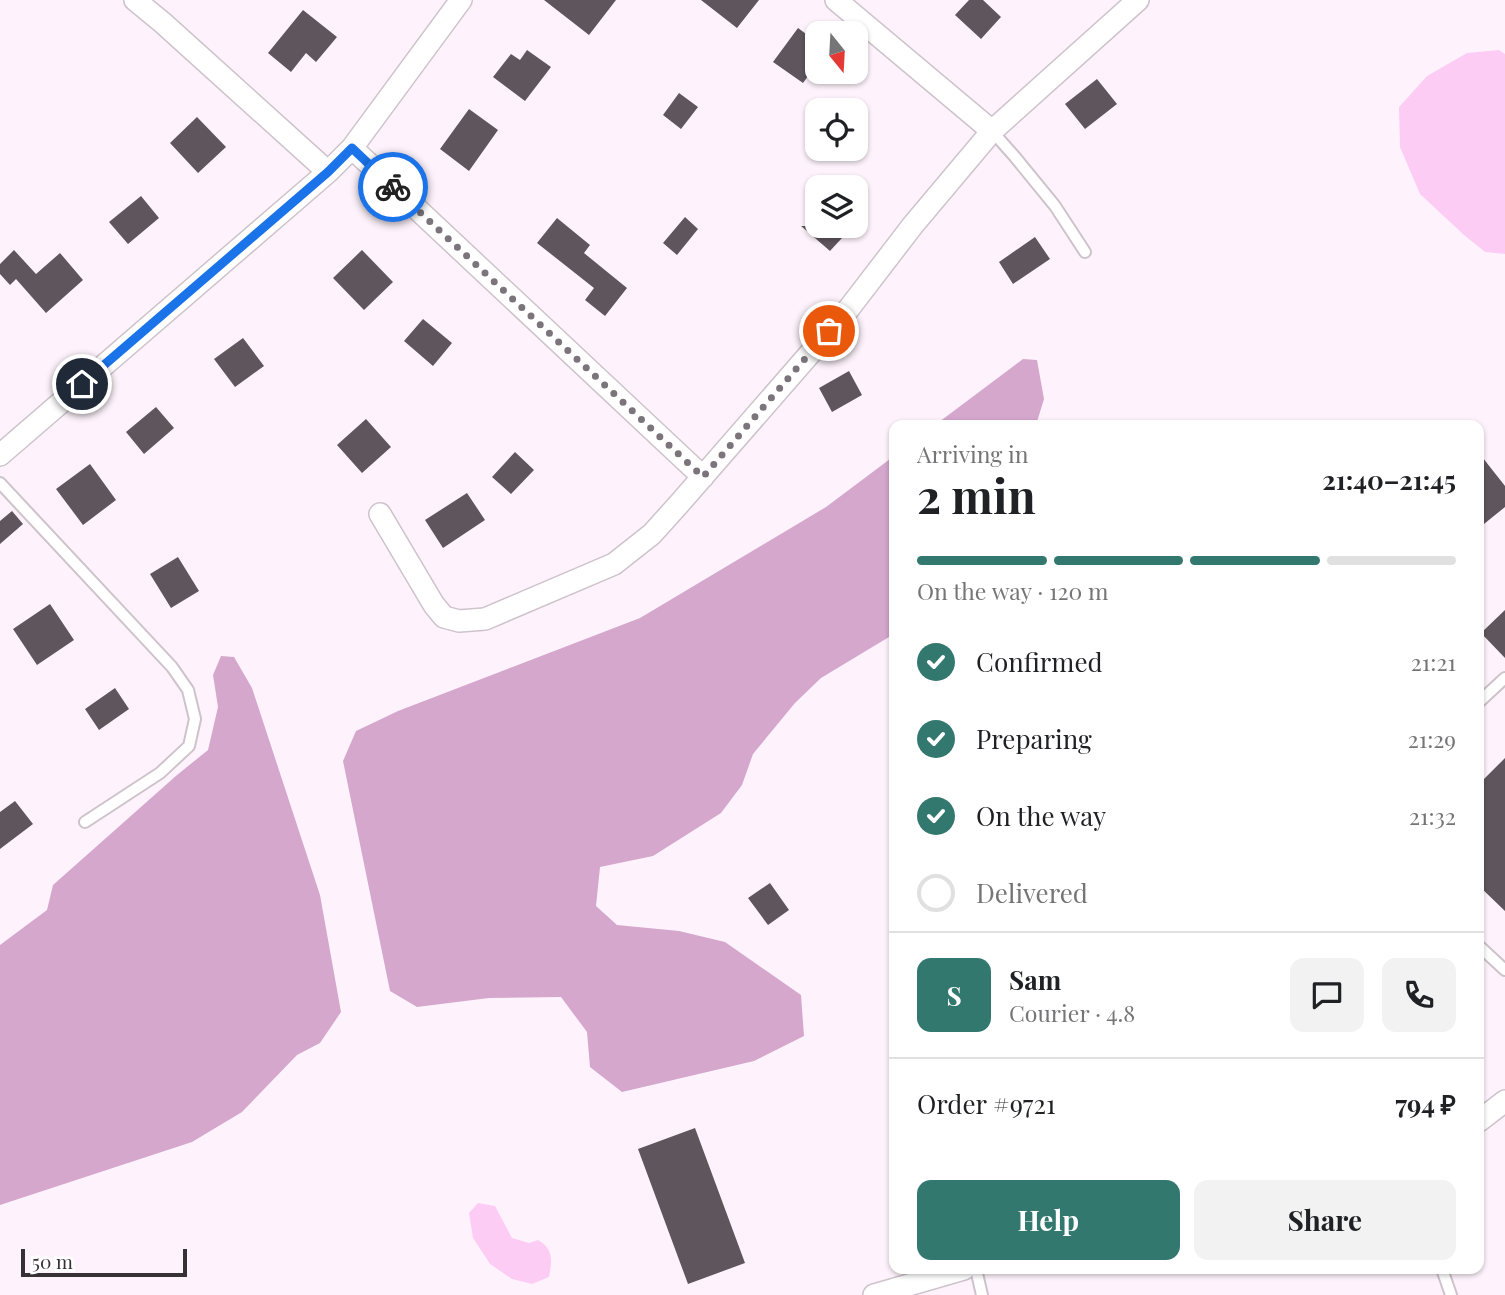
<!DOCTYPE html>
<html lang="en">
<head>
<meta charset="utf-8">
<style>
  :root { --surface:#fff; --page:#f2f2f2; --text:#202124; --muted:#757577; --line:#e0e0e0; --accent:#32786e }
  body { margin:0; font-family:"Playfair Display",serif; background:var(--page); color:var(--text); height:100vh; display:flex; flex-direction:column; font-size:26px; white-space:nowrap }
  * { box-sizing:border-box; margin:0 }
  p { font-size:23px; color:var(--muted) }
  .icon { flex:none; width:38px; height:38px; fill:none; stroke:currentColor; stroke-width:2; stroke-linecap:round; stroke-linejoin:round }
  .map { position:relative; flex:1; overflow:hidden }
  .details { position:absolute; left:889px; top:420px; width:595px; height:854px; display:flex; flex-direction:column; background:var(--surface); border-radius:14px; box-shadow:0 2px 5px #0004 }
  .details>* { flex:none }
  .needle { width:46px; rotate:162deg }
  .fabs { position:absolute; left:805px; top:21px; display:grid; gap:14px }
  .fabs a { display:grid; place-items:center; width:63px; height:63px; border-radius:14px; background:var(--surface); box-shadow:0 2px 5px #0004; font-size:35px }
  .scale { position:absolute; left:21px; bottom:18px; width:166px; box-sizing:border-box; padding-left:7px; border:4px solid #353135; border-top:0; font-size:19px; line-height:24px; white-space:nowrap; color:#353135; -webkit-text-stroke:5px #fff; paint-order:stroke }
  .pin { position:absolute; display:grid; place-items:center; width:60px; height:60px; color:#fff; margin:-30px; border:4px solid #fff; border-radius:50%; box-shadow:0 2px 7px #0007 }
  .courier { position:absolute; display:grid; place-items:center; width:70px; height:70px; margin:-35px; border:5px solid #1a73e8; border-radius:50%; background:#fff; color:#222; box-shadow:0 2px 9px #0007 }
  .headline em { font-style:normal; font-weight:700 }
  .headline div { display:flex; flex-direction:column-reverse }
  .headline { display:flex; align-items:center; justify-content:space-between; height:119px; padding:0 28px }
  h1 { font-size:46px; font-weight:700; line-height:52px }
  .bar { display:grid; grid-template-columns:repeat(4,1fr); gap:10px 7px; align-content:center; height:84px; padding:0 28px }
  .bar i { height:9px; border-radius:5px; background:var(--line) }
  .bar .selected { background:var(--accent) }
  .bar p { grid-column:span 4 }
  .line { display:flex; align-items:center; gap:18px; padding:0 28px; border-top:2px solid var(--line) }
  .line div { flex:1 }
  .round { display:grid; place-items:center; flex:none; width:74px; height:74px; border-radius:14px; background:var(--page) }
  ol { padding:0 28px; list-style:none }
  li { display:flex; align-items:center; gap:21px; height:77px }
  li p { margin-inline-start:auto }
  li .icon { padding:7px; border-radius:50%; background:var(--accent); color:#fff; stroke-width:4 }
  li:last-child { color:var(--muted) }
  li i { width:38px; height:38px; border:4px solid var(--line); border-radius:50% }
  .button { display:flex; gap:14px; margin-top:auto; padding:14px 28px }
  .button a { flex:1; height:80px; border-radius:14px; background:var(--accent); color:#fff; font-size:28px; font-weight:700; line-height:80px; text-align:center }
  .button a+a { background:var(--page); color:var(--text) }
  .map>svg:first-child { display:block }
</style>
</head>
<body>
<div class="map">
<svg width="1505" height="1295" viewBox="0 0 1505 1295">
  <rect width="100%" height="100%" fill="#fef3fc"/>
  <path fill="#d5a7cd" d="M 1023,359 L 1037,360 L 1044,399 L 1036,425 L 935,425 Z
    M 894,456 L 894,634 L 821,678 L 795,703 L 753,754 L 742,785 L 721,813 L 653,856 L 600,867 L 596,906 L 617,925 L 679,931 L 725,942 L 801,995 L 804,1036 L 754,1061 L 622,1092 L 590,1067 L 587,1032 L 561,997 L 489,998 L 417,1007 L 390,991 L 343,761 L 356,731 L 398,711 L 640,618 L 826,507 Z
    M 221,656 L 234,657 L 252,688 L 320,895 L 341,1012 L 320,1043 L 297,1055 L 242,1112 L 192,1142 L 0,1205 L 0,945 L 47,910 L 53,885 L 177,775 L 208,750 L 218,707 L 213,675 Z"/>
  <path fill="#fdccf4" d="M 1499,50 L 1505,54 L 1505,254 L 1485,252 L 1464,235 L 1420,194 L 1400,147 L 1399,107 L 1427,76 L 1467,53 Z
    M 478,1203 L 495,1206 L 512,1238 L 529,1243 L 538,1240 C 554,1249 552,1261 549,1277 L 532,1284 L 512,1279 L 490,1264 L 473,1238 L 469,1213 Z"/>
  <path fill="#5f565d" d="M 544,0 L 616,0 L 589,35 Z
    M 701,0 L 759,0 L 737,28 Z
    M 969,0 L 983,0 L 1001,17 L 981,39 L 955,15 Z
    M 303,10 L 337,37 L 316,62 L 306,53 L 291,72 L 268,53 Z
    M 798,28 L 817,42 L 817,64 L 803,83 L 773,62 Z
    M 527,50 L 551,67 L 525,101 L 493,77 L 511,54 L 520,60 Z
    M 1097,79 L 1117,104 L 1085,129 L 1065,104 Z
    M 679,93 L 698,107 L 681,129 L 663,115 Z
    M 469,109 L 498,130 L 469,171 L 440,149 Z
    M 197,117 L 226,147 L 198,173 L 170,143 Z
    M 141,196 L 159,218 L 128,244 L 109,222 Z
    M 685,217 L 698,229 L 677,255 L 663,243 Z
    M 557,218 L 590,245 L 584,253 L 627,288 L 605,316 L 585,300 L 594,288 L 537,243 Z
    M 801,226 L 853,226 L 830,251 Z
    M 1035,237 L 1050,259 L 1013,284 L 999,262 Z
    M 14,250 L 36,274 L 60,253 L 83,280 L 46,313 L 16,279 L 10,285 L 0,274 L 0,264 Z
    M 362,250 L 393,282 L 364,310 L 333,278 Z
    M 423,319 L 452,343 L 433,366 L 404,341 Z
    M 243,338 L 264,366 L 235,387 L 214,359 Z
    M 849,371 L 862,395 L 832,412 L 819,388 Z
    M 156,407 L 174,428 L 144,454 L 126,432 Z
    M 366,419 L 391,447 L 362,473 L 337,445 Z
    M 515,452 L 534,470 L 511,494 L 492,477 Z
    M 1479,453 L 1505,486 L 1505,507 L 1479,528 Z
    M 90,464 L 116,500 L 83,525 L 56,489 Z
    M 467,493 L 485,520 L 443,548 L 425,520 Z
    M 12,511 L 23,524 L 0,544 L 0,521 Z
    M 178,557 L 199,591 L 171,608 L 150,574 Z
    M 50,604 L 74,640 L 37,665 L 13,629 Z
    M 1505,610 L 1505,658 L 1481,633 Z
    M 115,688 L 129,709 L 99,730 L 85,709 Z
    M 1505,758 L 1505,911 L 1479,886 L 1479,784 Z
    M 15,801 L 33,824 L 0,849 L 0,812 Z
    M 770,883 L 789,910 L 768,925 L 748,898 Z
    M 695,1128 L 745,1263 L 688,1284 L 638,1149 Z"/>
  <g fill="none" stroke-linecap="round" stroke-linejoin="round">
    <defs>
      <path id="lane" d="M 992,131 L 1015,157 L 1055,206 L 1085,252
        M 0,483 L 172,667 L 188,690 L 195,719 L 189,746 L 160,773 L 85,822
        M 1479,702 L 1505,678
        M 1479,946 L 1505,970
        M 976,1269 L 982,1295
        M 1442,1269 L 1451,1295"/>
      <path id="street" d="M 135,0 L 163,23 L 328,172
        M 836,0 L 992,131
        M 352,148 L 703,477
        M 0,455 L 328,172 L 352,148 L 461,0
        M 380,514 L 434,605 L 444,617 L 459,621 L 485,619 L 614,564 L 652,534 L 679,504 L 847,311 L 913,225 L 992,131 L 1138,0
        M 1479,1121 L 1505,1101
        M 874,1295 L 964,1269"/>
    </defs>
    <use href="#lane" stroke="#cec3cb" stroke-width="14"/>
    <use href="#street" stroke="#cec3cb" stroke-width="24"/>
    <use href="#lane" stroke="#fff" stroke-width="10"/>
    <use href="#street" stroke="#fff" stroke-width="21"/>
  </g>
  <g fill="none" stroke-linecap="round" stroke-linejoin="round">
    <path stroke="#7b757b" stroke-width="7" stroke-dasharray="0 12.6" d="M 393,187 L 703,477 L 829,331"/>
    <path stroke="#1a73e8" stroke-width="9" d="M 82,384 L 328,172 L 352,148 L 393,187"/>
  </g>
</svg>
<div class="fabs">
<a><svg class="needle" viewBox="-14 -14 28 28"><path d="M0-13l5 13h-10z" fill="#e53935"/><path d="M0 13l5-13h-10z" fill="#757577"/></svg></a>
<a><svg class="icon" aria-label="locate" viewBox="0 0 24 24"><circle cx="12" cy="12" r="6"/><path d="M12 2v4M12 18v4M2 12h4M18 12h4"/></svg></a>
<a><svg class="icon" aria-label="layers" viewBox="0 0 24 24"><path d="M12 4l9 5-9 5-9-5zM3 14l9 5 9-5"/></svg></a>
</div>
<div class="scale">50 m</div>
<div class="pin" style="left:829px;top:331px;background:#ea580c"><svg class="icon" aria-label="bag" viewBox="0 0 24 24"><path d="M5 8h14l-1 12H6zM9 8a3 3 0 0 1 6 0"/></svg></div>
<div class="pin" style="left:82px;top:384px;background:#1f2937"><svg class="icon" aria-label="home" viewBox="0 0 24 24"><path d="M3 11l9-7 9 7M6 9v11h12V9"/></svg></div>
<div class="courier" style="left:393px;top:187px"><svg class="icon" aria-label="bike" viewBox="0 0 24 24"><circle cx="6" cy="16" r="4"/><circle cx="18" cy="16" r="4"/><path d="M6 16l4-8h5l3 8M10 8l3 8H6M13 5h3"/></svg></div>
<section class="details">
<div class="headline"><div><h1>2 min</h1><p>Arriving in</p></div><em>21:40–21:45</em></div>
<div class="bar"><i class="selected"></i><i class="selected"></i><i class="selected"></i><i></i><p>On the way · 120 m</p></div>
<ol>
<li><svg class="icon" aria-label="check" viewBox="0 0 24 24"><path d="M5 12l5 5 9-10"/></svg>Confirmed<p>21:21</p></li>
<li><svg class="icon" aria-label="check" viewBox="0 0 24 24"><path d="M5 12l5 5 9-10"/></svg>Preparing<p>21:29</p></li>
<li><svg class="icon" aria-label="check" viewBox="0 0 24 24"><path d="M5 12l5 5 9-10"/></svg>On the way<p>21:32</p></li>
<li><i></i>Delivered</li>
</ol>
<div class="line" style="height:126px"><b class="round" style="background:var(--accent);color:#fff">S</b><div><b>Sam</b><p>Courier · 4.8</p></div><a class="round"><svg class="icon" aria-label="chat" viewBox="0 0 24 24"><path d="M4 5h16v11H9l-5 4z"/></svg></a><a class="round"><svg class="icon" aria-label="phone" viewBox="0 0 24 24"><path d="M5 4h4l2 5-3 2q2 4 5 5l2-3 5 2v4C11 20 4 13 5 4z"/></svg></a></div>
<div class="line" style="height:91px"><div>Order #9721</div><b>794 ₽</b></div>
<div class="button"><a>Help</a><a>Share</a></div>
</section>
</div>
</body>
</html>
